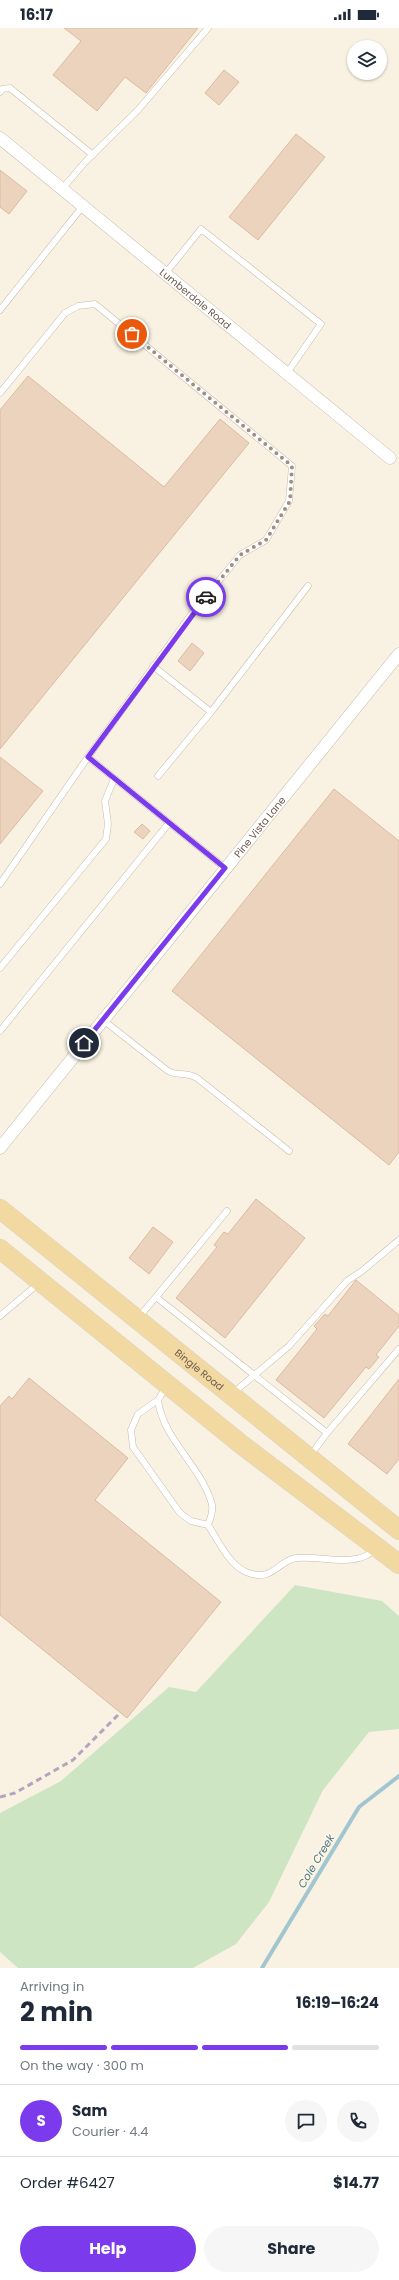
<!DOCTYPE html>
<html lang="en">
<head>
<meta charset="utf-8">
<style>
  :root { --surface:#fff; --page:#f6f6f7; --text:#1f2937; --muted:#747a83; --line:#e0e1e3; --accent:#7c3aed }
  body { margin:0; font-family:Poppins,sans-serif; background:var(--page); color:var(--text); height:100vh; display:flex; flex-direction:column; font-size:15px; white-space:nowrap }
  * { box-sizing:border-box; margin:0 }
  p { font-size:13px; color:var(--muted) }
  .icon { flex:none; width:22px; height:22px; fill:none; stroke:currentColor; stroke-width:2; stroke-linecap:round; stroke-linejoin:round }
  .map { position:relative; height:1940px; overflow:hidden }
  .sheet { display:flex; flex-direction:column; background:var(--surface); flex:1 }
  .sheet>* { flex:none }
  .buttons { position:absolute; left:347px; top:12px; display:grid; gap:8px }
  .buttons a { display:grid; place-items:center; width:40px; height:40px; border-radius:50%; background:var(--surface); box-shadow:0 1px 3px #0004; font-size:20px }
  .pin { position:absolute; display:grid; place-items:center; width:34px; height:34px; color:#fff; margin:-17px; border:2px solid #fff; border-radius:50%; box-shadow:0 1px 4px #0007 }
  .courier { position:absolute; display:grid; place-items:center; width:40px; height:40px; margin:-20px; border:3px solid #7c3aed; border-radius:50%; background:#fff; color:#222; box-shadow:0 1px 5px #0007 }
  .overview em { font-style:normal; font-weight:700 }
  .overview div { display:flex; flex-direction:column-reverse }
  .overview { display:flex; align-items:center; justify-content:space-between; height:68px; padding:0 20px }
  h1 { font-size:26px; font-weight:700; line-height:30px }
  .bar { display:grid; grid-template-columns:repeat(4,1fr); gap:6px 4px; align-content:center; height:48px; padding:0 20px }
  .bar i { height:5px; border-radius:3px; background:var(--line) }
  .bar .on { background:var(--accent) }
  .bar p { grid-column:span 4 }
  .line { display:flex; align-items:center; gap:10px; padding:0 20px; border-top:1px solid var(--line) }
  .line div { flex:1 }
  .round { display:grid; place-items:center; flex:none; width:42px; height:42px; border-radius:21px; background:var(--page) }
  .cta { display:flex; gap:8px; margin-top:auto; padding:8px 20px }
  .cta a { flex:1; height:46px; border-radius:24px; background:var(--accent); color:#fff; font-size:16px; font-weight:700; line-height:46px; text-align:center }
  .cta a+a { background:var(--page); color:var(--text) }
  .status { display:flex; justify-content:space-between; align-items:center; height:28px; padding:0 20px; background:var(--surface); direction:ltr }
  .status svg { height:11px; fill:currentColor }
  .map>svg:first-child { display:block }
</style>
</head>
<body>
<div class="status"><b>16:17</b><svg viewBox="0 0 49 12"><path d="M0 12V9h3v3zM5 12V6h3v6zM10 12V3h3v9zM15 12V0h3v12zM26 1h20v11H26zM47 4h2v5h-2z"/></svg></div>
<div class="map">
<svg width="399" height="1940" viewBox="0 0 399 1940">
  <rect width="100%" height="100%" fill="#f9f2e2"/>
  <path fill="#cee5c3" d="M 295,1557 L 382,1573 L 399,1588 L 399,1701 L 369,1704 L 323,1762 L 269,1874 L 236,1916 L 193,1940 L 18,1940 L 0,1924 L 0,1785 L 61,1753 L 169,1659 L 196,1664 Z"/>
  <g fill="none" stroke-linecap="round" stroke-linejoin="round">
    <path stroke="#a1c6d0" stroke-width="4" d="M 262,1940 L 359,1779 L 399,1748"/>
  </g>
  <path fill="#ebd3bd" stroke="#dcbb9f" d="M 64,0 L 198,0 L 146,65 L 125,49 L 97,83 L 53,47 L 81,13 Z
    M 224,42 L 239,54 L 219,77 L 205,65 Z
    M 296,106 L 325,129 L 258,212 L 229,189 Z
    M 0,142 L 27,163 L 9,186 L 0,179 Z
    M 28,348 L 164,459 L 220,391 L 249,415 L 0,721 L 0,382 Z
    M 192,615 L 204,625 L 190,643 L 178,633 Z
    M 0,729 L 43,763 L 0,816 Z
    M 334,761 L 399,813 L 399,1124 L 389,1137 L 172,963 Z
    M 142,796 L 150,803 L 143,811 L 134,804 Z
    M 256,1171 L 305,1210 L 225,1310 L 176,1270 L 217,1219 L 214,1217 L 224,1204 L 228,1206 Z
    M 153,1199 L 173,1214 L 149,1246 L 129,1230 Z
    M 356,1252 L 399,1287 L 399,1298 L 376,1327 L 379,1329 L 369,1341 L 366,1339 L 324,1390 L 276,1352 L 317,1301 L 314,1298 L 325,1286 L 328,1288 Z
    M 29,1350 L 128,1430 L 95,1472 L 221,1574 L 127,1690 L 0,1587 L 0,1378 L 9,1368 L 12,1371 Z
    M 399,1351 L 399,1431 L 387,1446 L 348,1416 Z"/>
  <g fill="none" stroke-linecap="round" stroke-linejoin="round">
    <defs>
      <path id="service" d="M 0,64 L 2,61 L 10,60 L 93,127
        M 62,161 L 86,133 L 138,82 L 208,0
        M 165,246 L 201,201 L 321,296 L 287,345
        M 0,282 L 83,178
        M 0,365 L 65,285 L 78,278 L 95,276 L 292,438 L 289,473 L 266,512 L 240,527 L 190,588 L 88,729
        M 153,638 L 211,684 L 308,558
        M 158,748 L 211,684
        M 0,856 L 88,729 L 225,840
        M 0,940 L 106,811 L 108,796 L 105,773 L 114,751
        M 103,992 L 168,1043 C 177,1048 187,1044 197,1050 L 289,1123
        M 0,1003 L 169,795
        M 227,1183 L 156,1269 L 327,1405 L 399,1321
        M 0,1288 L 38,1256
        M 138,1290 L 156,1269
        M 166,1359 L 158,1372 C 163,1411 199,1436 211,1473 C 214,1481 211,1489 208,1497 C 218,1512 229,1537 246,1544 C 273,1555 277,1533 296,1530 C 320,1527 357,1541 375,1521
        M 232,1366 L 289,1318 L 347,1253 L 362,1243 L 399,1212
        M 158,1372 L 138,1386 L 131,1402 L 133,1419 L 180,1485 L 191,1493 L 208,1497
        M 310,1428 L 327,1405"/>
      <g id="minor">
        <path id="s1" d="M 0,110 L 390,430"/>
        <path id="s2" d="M 0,1120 L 399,626"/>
      </g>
      <g id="primary">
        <path id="s3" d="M 0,1181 L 399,1502"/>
        <path d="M 0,1221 L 242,1417 L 399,1536"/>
      </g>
    </defs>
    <use href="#service" stroke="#c8baab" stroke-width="7"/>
    <use href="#minor" stroke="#c8baab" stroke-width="13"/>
    <use href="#primary" stroke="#d9d4d0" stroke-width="20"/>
    <use href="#service" stroke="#fff" stroke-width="6"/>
    <use href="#minor" stroke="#fff" stroke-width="12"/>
    <use href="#primary" stroke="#f1d9a1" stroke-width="19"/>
    <path stroke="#b5a3c0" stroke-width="3" stroke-dasharray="6 4" stroke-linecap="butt" d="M 0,1769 L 15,1765 L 73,1732 L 118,1687"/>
  </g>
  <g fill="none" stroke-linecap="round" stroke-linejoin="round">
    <path stroke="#9f8f80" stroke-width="4" stroke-dasharray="0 7.2" d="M 132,306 L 292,438 L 290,473 L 266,512 L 240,527 L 206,569"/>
    <path stroke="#7c3aed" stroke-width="5" d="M 84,1015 L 225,840 L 88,729 L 206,569"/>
  </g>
  <g text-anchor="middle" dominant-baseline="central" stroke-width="3" stroke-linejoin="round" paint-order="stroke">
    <g font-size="10" fill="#6e5a4c" stroke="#fdf6e7">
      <text stroke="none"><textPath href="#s1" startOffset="253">Lumberdale Road</textPath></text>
      <text stroke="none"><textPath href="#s2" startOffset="413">Pine Vista Lane</textPath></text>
      <text stroke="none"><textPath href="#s3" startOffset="256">Bingle Road</textPath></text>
    </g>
    <g font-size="11" font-style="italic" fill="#4c7885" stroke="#fdf6e7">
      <text transform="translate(316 1833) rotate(-59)">Cole Creek</text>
    </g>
  </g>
</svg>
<div class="buttons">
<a><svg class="icon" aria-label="layers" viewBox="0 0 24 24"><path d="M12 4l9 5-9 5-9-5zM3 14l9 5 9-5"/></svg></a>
</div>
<div class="pin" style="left:132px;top:306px;background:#ea580c"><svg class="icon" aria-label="bag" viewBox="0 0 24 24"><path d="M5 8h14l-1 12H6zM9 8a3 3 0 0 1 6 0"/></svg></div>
<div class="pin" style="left:84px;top:1015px;background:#1f2937"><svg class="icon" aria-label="home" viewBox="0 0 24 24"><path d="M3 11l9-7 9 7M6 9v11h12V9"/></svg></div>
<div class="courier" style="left:206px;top:569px"><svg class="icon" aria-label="car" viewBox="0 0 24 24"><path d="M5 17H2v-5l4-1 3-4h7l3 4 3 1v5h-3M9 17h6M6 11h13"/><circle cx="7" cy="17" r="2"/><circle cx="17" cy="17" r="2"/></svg></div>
</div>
<section class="sheet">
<div class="overview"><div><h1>2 min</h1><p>Arriving in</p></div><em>16:19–16:24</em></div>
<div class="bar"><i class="on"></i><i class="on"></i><i class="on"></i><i></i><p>On the way · 300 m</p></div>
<div class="line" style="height:72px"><b class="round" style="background:var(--accent);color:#fff">S</b><div><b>Sam</b><p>Courier · 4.4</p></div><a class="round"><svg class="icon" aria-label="chat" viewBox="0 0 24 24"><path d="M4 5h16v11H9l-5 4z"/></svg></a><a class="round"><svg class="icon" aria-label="phone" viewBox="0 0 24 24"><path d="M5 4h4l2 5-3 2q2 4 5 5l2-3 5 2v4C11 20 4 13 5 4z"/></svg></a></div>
<div class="line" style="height:52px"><div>Order #6427</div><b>$14.77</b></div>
<div class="cta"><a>Help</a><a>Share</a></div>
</section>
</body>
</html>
